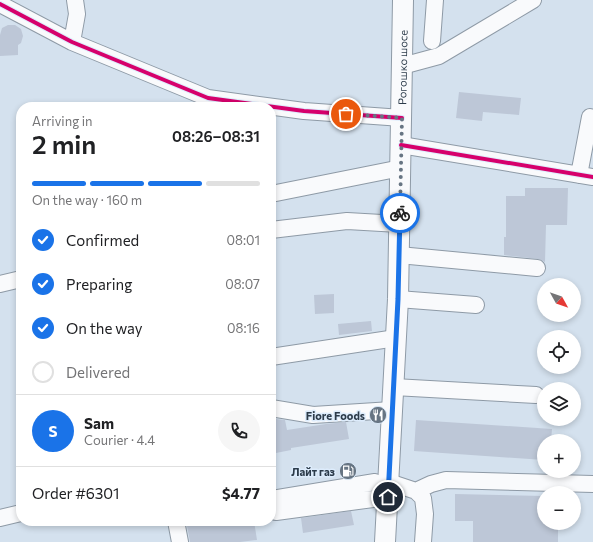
<!DOCTYPE html>
<html lang="en">
<head>
<meta charset="utf-8">
<style>
  :root { --surface:#fff; --page:#f6f6f6; --text:#202124; --muted:#757577; --line:#e0e0e0; --accent:#1a73e8 }
  body { margin:0; font-family:Commissioner,sans-serif; background:var(--page); color:var(--text); height:100vh; display:flex; flex-direction:column; font-size:15px; white-space:nowrap }
  * { box-sizing:border-box; margin:0 }
  p { font-size:13px; color:var(--muted) }
  .icon { flex:none; width:22px; height:22px; fill:none; stroke:currentColor; stroke-width:2; stroke-linecap:round; stroke-linejoin:round }
  .map { position:relative; flex:1; overflow:hidden }
  .drawer { position:absolute; left:16px; top:102px; width:260px; height:424px; display:flex; flex-direction:column; background:var(--surface); border-radius:16px; box-shadow:0 2px 6px #0003 }
  .drawer>* { flex:none }
  .needle { width:26px; rotate:130deg }
  .fabs { position:absolute; left:537px; top:278px; display:grid; gap:8px }
  .fabs a { display:grid; place-items:center; width:44px; height:44px; border-radius:50%; background:var(--surface); box-shadow:0 2px 6px #0003; font-size:20px }
  .pin { position:absolute; display:grid; place-items:center; width:34px; height:34px; color:#fff; margin:-17px; border:2px solid #fff; border-radius:50%; box-shadow:0 1px 4px #0007 }
  .courier { position:absolute; display:grid; place-items:center; width:40px; height:40px; margin:-20px; border:3px solid #1a73e8; border-radius:50%; background:#fff; color:#222; box-shadow:0 1px 5px #0007 }
  .head em { font-style:normal; font-weight:600 }
  .head div { display:flex; flex-direction:column-reverse }
  .head { display:flex; align-items:center; justify-content:space-between; height:68px; padding:0 16px }
  h1 { font-size:26px; font-weight:600; line-height:30px }
  .bar { display:grid; grid-template-columns:repeat(4,1fr); gap:6px 4px; align-content:center; height:48px; padding:0 16px }
  .bar i { height:5px; border-radius:3px; background:var(--line) }
  .bar .current { background:var(--accent) }
  .bar p { grid-column:span 4 }
  .line { display:flex; align-items:center; gap:10px; padding:0 16px; border-top:1px solid var(--line) }
  .line div { flex:1 }
  .round { display:grid; place-items:center; flex:none; width:42px; height:42px; border-radius:21px; background:var(--page) }
  ol { padding:0 16px; list-style:none }
  li { display:flex; align-items:center; gap:12px; height:44px }
  li p { margin-inline-start:auto }
  li .icon { padding:4px; border-radius:50%; background:var(--accent); color:#fff; stroke-width:4 }
  li:last-child { color:var(--muted) }
  li i { width:22px; height:22px; border:2px solid var(--line); border-radius:50% }
  .map>svg:first-child { display:block }
</style>
</head>
<body>
<div class="map">
<svg width="593" height="542" viewBox="0 0 593 542">
  <rect width="100%" height="100%" fill="#d4e1ee"/>
  <path fill="#bdc7d7" d="M 8,25 L 15,25 L 21,29 L 23,36 L 21,43 L 18,45 L 18,55 L 0,56 L 0,35 L 2,28 Z
    M 459,92 L 521,98 L 519,115 L 483,112 L 482,121 L 456,118 Z
    M 525,188 L 568,188 L 567,225 L 546,225 L 545,262 L 538,259 L 504,255 L 504,237 L 506,237 L 506,196 L 525,196 Z
    M 334,294 L 334,313 L 315,314 L 314,295 Z
    M 371,321 L 372,331 L 339,335 L 338,324 Z
    M 276,419 L 285,420 L 287,430 L 326,424 L 346,422 L 349,439 L 291,448 L 291,450 L 271,454 L 271,420 Z
    M 416,420 L 552,429 L 551,441 L 544,441 L 544,460 L 414,451 Z
    M 455,494 L 544,496 L 544,523 L 558,523 L 558,542 L 473,542 L 473,521 L 455,521 Z
    M 351,511 L 354,525 L 303,533 L 301,518 Z
    M 228,521 L 254,521 L 257,540 L 240,542 L 190,542 L 187,526 Z"/>
  <g fill="none" stroke-linecap="round" stroke-linejoin="round">
    <defs>
      <path id="minor" d="M 0,4 L 72,42 L 208,98 L 304,111 L 402,118
        M 432,41 L 435,0
        M 72,42 L 77,14 L 75,0
        M 402,66 L 439,56 L 533,0
        M 401,145 L 593,177
        M 579,175 L 590,117
        M 271,194 L 401,168
        M 271,230 L 347,221 L 399,224
        M 399,255 L 537,268
        M 0,284 L 21,279
        M 398,299 L 476,305
        M 271,357 L 396,338
        M 394,387 L 536,395
        M 271,408 L 313,415 L 392,410
        M 389,482 L 416,491 L 423,498 L 425,514 L 423,542
        M 416,491 L 431,484 L 446,480 L 593,484
        M 272,499 L 375,482
        M 276,512 L 388,497
        M 0,518 L 21,513
        M 176,521 L 180,542"/>
      <g id="major">
        <path id="s1" d="M 385,542 L 398,299 L 403,0"/>
      </g>
    </defs>
    <use href="#minor" stroke="#8e9aa6" stroke-width="18"/>
    <use href="#major" stroke="#8e9aa6" stroke-width="22"/>
    <use href="#minor" stroke="#f9fafc" stroke-width="16"/>
    <use href="#major" stroke="#f9fafc" stroke-width="20"/>
    <defs>
      <path id="cycleway" d="M 0,4 L 72,42 L 208,98 L 304,111 L 402,118
        M 401,145 L 593,177"/>
    </defs>
    <use href="#cycleway" stroke="#ddecfc" stroke-width="6"/>
    <use href="#cycleway" stroke="#d6006c" stroke-width="4"/>
  </g>
  <g fill="none" stroke-linecap="round" stroke-linejoin="round">
    <path stroke="#677583" stroke-width="4" stroke-dasharray="0 7.2" d="M 346,114 L 402,118 L 400,213"/>
    <path stroke="#1a73e8" stroke-width="5" d="M 388,497 L 398,299 L 400,213"/>
  </g>
  <defs>
    <symbol id="restaurant-disc" viewBox="-11 -11 22 22"><circle r="9.5" fill="#677583" stroke="#ddecfc"/><path d="M-5-6h1v4h1v-4h1v4h1v-4h1v5L-1.5 .5V6h-2V.5L-5-1ZM5-6V6H3V1.5H1.5Q1.5-4 5-6Z" fill="#fff"/></symbol>
    <symbol id="fuel-disc" viewBox="-11 -11 22 22"><circle r="9.5" fill="#677583" stroke="#ddecfc"/><path d="M-5.5-6h7V0h2V4h1.3V-2.5L3-4.5l.8-.8L6-3V5H2.5V1h-1V6h-7ZM-4.2-4.7v3.2H.2V-4.7Z" fill="#fff"/></symbol>
  </defs>
  <g fill-rule="evenodd">
    <use href="#restaurant-disc" x="368" y="405" width="20" height="20"/>
    <use href="#fuel-disc" x="338" y="461" width="20" height="20"/>
  </g>
  <g text-anchor="middle" dominant-baseline="central" stroke-width="3" stroke-linejoin="round" paint-order="stroke">
    <g font-size="11" fill="#2c3b4a" stroke="#ddecfc">
      <text stroke="none"><textPath href="#s1" startOffset="475">Рогошко шосе</textPath></text>
    </g>
    <g font-size="11" font-weight="bold" fill="#2c3b4a" stroke="#ddecfc" text-anchor="end">
      <text x="365" y="415">Fiore Foods</text>
      <text x="335" y="471">Лайт газ</text>
    </g>
  </g>
</svg>
<div class="fabs">
<a><svg class="needle" viewBox="-14 -14 28 28"><path d="M0-13l5 13h-10z" fill="#e53935"/><path d="M0 13l5-13h-10z" fill="#757577"/></svg></a>
<a><svg class="icon" aria-label="locate" viewBox="0 0 24 24"><circle cx="12" cy="12" r="6"/><path d="M12 2v4M12 18v4M2 12h4M18 12h4"/></svg></a>
<a><svg class="icon" aria-label="layers" viewBox="0 0 24 24"><path d="M12 4l9 5-9 5-9-5zM3 14l9 5 9-5"/></svg></a>
<a>+</a>
<a>−</a>
</div>
<div class="pin" style="left:346px;top:114px;background:#ea580c"><svg class="icon" aria-label="bag" viewBox="0 0 24 24"><path d="M5 8h14l-1 12H6zM9 8a3 3 0 0 1 6 0"/></svg></div>
<div class="pin" style="left:388px;top:497px;background:#1f2937"><svg class="icon" aria-label="home" viewBox="0 0 24 24"><path d="M3 11l9-7 9 7M6 9v11h12V9"/></svg></div>
<div class="courier" style="left:400px;top:213px"><svg class="icon" aria-label="bike" viewBox="0 0 24 24"><circle cx="6" cy="16" r="4"/><circle cx="18" cy="16" r="4"/><path d="M6 16l4-8h5l3 8M10 8l3 8H6M13 5h3"/></svg></div>
<section class="drawer">
<div class="head"><div><h1>2 min</h1><p>Arriving in</p></div><em>08:26–08:31</em></div>
<div class="bar"><i class="current"></i><i class="current"></i><i class="current"></i><i></i><p>On the way · 160 m</p></div>
<ol>
<li><svg class="icon" aria-label="check" viewBox="0 0 24 24"><path d="M5 12l5 5 9-10"/></svg>Confirmed<p>08:01</p></li>
<li><svg class="icon" aria-label="check" viewBox="0 0 24 24"><path d="M5 12l5 5 9-10"/></svg>Preparing<p>08:07</p></li>
<li><svg class="icon" aria-label="check" viewBox="0 0 24 24"><path d="M5 12l5 5 9-10"/></svg>On the way<p>08:16</p></li>
<li><i></i>Delivered</li>
</ol>
<div class="line" style="height:72px"><b class="round" style="background:var(--accent);color:#fff">S</b><div><b>Sam</b><p>Courier · 4.4</p></div><a class="round"><svg class="icon" aria-label="phone" viewBox="0 0 24 24"><path d="M5 4h4l2 5-3 2q2 4 5 5l2-3 5 2v4C11 20 4 13 5 4z"/></svg></a></div>
<div class="line" style="height:52px"><div>Order #6301</div><b>$4.77</b></div>
</section>
</div>
</body>
</html>
